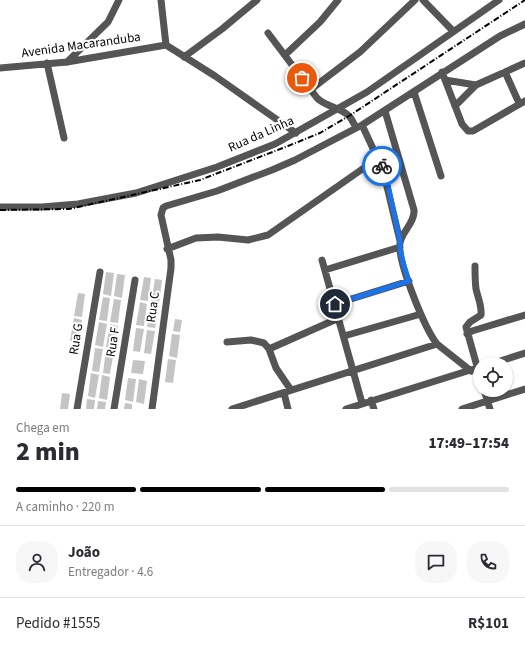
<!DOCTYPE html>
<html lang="pt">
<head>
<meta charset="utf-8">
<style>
  :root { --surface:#fff; --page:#f7f7f7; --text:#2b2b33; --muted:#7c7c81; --line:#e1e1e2; --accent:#000 }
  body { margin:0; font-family:"Source Sans 3",sans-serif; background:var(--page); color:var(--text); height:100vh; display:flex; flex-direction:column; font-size:15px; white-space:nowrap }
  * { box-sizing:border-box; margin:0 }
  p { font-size:13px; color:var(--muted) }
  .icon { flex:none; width:22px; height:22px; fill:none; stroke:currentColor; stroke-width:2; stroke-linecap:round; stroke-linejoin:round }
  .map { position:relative; height:409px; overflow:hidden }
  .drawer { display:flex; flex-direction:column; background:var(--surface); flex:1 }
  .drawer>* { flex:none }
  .fabs { position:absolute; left:473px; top:357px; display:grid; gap:8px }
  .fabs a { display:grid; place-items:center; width:40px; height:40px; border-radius:50%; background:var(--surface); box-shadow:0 1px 3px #0004; font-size:20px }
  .pin { position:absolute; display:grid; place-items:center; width:34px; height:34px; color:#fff; margin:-17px; border:2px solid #fff; border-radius:50%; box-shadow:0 1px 4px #0007 }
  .courier { position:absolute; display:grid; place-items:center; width:40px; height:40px; margin:-20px; border:3px solid #1a73e8; border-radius:50%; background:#fff; color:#222; box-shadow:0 1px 5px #0007 }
  .headline em { font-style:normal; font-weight:800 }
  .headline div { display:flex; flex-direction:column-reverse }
  .headline { display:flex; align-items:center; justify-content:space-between; height:68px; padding:0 16px }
  h1 { font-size:26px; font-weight:800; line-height:30px }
  .bar { display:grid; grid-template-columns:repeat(4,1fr); gap:6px 4px; align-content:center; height:48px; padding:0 16px }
  .bar i { height:5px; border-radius:3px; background:var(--line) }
  .bar .current { background:var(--accent) }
  .bar p { grid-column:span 4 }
  .line { display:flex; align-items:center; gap:10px; padding:0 16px; border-top:1px solid var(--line) }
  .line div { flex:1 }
  .round { display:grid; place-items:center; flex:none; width:42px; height:42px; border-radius:16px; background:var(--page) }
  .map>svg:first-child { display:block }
</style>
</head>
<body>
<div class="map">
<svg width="525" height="409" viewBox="0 0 525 409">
  <rect width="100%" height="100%" fill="#fff"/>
  <path fill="#c4c4c4" d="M 106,272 L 114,273 L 111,296 L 103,294 Z
    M 117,274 L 125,275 L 122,298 L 114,296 Z
    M 144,277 L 151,278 L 148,301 L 140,300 Z
    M 155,279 L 162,280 L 159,303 L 151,302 Z
    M 78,293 L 85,294 L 82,317 L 74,316 Z
    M 103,297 L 110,298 L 107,321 L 99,320 Z
    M 114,299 L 121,300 L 118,323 L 110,322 Z
    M 140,302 L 147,304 L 144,326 L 136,325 Z
    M 151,304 L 159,305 L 155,328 L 147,327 Z
    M 74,318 L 82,320 L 78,343 L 70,341 Z
    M 175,319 L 182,320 L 180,332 L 173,331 Z
    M 99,322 L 107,324 L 103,347 L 95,345 Z
    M 110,324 L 118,326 L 114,348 L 106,347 Z
    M 136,328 L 144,329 L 140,352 L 133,351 Z
    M 147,330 L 155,331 L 151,354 L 144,353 Z
    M 172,334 L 180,335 L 177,358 L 169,356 Z
    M 95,348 L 103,349 L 99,372 L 92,371 Z
    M 106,350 L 114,351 L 110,374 L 103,373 Z
    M 168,359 L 176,360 L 173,383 L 165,382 Z
    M 133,360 L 145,361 L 143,374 L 131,373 Z
    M 91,373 L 99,375 L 95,398 L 88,396 Z
    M 102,375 L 110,377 L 107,400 L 99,398 Z
    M 128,378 L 136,379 L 133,402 L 125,400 Z
    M 139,379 L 147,381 L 144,404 L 136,402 Z
    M 62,393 L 70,394 L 68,409 L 60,409 Z
    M 87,399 L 95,400 L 94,409 L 86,409 Z
    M 98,401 L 106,402 L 105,409 L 97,409 Z
    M 125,403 L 132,404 L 132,409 L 124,409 Z"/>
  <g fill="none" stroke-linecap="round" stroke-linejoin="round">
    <path stroke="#555" stroke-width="7" d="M 161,0 L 166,45
      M 423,0 L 453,31
      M 268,33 L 317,98 C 326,107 340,107 349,116 C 352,119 354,124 356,128
      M 166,45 L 215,76 L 296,133
      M 285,55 L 320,22 L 338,0
      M 184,57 L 222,29 L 257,0
      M 67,62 L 108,22 L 119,0
      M 47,63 L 64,138
      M 0,68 L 67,62 L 166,45
      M 442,72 L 462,124 L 468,131 L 473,131 L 525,101
      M 505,72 L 519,103
      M 445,80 L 476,85 L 525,63
      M 310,90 L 360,52 L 415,0
      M 414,92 L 441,176
      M 455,106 L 476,85
      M 385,111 L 414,210 C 415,223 402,231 400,243 C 397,261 425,329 437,344 L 471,371
      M 362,125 L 383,170 L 400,241
      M 0,207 L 42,207 L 78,204 L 136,193 L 217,167 L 275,144 L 367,92 L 499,0
      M 167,249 L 196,238 L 218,237 L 248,240 L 268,235 L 371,163 L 373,158 L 374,153
      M 322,260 L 362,403
      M 475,266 C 475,274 475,281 476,289 C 478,298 482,306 481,315 L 470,322 L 466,327 L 480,377
      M 325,270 L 400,247
      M 335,304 L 409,281
      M 467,334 L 472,331 L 525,315
      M 344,336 L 421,314
      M 227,342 L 251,340 L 264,343 L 269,349 L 276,368 L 291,390
      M 269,349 L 339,318
      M 491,364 L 525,353
      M 484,390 L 490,409
      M 284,393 L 288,409
      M 371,400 L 374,409
      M 77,409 L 100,272
      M 114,409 L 135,280
      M 152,409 L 171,268 L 171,260 L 161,215 L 163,208 L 166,206 L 217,191 L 272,170 L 295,160 L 362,125 L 500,36 L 525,24
      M 232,409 L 437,344
      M 346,409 L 480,367
      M 462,409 L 525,389"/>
    <path stroke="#000" stroke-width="2" stroke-dasharray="6 2 1 2" stroke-linecap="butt" d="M 0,210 L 69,209 L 200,180 L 288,146 L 320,133 L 349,116 L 525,0"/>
  </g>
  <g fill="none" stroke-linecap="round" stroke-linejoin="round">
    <path stroke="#595959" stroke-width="4" stroke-dasharray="0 7.2" d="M 302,78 L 317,98 L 322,102 L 338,109 L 349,116 L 356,128 L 362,125 L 382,166"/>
    <path stroke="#1a73e8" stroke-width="5" d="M 335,304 L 409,281 C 405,269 399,254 400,241 L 387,180 L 382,166"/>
  </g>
  <g text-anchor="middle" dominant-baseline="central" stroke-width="4" stroke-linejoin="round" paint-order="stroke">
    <g font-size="13" fill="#000" stroke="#fff">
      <text transform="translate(81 45) rotate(-8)">Avenida Macaranduba</text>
      <text transform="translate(261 134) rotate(-24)">Rua da Linha</text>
      <text transform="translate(153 307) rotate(-82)">Rua C</text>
      <text transform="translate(76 339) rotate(-81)">Rua G</text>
      <text transform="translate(113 342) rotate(-81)">Rua F</text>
    </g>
  </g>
</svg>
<div class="fabs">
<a><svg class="icon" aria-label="locate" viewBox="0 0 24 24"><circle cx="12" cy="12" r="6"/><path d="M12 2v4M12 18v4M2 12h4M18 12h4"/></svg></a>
</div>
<div class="pin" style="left:302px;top:78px;background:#ea580c"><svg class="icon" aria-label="bag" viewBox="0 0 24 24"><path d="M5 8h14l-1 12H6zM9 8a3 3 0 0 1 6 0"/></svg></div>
<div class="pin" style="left:335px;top:304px;background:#1f2937"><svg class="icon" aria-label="home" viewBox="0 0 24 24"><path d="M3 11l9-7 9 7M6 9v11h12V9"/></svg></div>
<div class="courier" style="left:382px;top:166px"><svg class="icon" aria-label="bike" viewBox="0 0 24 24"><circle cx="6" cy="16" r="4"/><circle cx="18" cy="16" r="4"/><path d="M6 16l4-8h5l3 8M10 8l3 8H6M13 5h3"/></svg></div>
</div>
<section class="drawer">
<div class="headline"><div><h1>2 min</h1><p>Chega em</p></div><em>17:49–17:54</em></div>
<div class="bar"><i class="current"></i><i class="current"></i><i class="current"></i><i></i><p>A caminho · 220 m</p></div>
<div class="line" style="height:72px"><a class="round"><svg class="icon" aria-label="person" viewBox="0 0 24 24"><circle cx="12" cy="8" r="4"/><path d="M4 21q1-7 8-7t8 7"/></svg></a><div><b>João</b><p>Entregador · 4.6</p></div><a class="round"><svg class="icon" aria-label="chat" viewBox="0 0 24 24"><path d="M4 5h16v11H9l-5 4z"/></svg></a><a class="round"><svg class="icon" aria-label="phone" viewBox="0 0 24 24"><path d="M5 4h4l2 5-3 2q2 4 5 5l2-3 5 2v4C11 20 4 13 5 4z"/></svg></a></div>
<div class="line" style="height:52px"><div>Pedido #1555</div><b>R$101</b></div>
</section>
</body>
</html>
